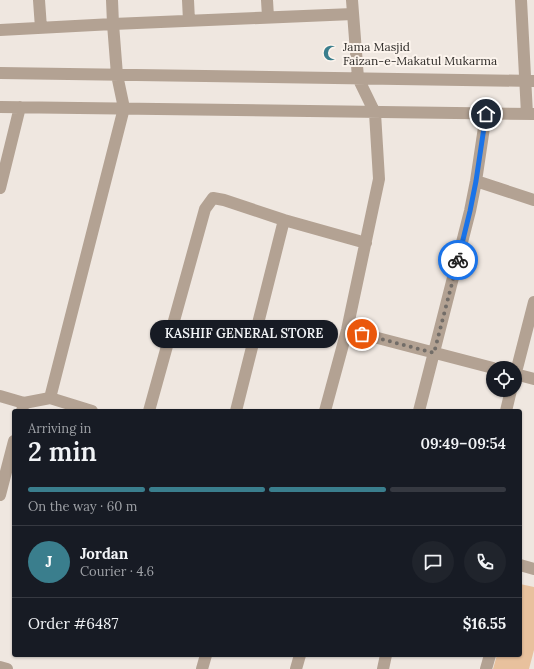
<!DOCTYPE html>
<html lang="en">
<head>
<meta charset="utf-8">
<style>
  :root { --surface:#171b24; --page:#20242c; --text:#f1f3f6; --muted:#9ea1a6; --line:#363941; --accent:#3a7e8d }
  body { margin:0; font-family:Lora,serif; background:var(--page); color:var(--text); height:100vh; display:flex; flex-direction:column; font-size:15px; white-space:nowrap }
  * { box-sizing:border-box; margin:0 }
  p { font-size:13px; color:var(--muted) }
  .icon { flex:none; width:22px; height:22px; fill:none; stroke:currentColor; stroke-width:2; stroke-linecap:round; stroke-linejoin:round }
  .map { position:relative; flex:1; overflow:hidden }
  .panel { position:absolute; left:12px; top:409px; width:510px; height:248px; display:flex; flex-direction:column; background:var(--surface); border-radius:4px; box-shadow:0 1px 3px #0004 }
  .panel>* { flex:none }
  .fabs { position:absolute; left:486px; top:361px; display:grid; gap:8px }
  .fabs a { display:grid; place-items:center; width:36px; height:36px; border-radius:50%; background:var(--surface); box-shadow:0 1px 3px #0004; font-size:20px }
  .pin { position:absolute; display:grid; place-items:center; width:34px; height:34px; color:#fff; margin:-17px; border:2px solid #fff; border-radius:50%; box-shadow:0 1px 4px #0007 }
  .courier { position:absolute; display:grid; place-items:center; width:40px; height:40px; margin:-20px; border:3px solid #1a73e8; border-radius:50%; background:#fff; color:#222; box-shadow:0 1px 5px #0007 }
  .bubble { position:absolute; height:28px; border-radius:14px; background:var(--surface); box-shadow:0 1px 3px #0004; font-size:13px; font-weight:600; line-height:28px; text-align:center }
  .headline em { font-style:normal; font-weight:600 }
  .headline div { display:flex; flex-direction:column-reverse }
  .headline { display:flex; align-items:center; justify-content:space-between; height:68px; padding:0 16px }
  h1 { font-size:26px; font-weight:600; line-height:30px }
  .bar { display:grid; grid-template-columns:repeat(4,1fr); gap:6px 4px; align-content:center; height:48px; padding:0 16px }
  .bar i { height:5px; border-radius:3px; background:var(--line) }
  .bar .current { background:var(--accent) }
  .bar p { grid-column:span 4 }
  .line { display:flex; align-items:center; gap:10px; padding:0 16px; border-top:1px solid var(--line) }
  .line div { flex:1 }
  .round { display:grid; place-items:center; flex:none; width:42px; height:42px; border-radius:21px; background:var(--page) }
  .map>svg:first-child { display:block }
</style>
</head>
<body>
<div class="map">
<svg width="534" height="669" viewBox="0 0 534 669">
  <rect width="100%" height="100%" fill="#efe7e0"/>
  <path fill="#e8c19d" d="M 520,584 L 534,587 L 534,650 L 529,669 L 493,669 L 497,655 L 520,655 Z"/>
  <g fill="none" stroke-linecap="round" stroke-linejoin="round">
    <path stroke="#b3a293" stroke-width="12" d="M 39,0 L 41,28
      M 188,0 L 189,21
      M 267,0 L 268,17
      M 521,0 L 527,114
      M 0,30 L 113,24 L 112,0
      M 0,73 L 534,81
      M 0,107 L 534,114
      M 476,181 L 534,200
      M 0,188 L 20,107
      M 347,330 L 493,368
      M 515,374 L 534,379
      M 515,376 L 534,302
      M 0,396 L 24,403
      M 50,398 L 92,411
      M 22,411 L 24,403 L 50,398 L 124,108 L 117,75 L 113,24 L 353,14
      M 149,411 L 205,209 L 213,198 L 224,200 L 284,220 L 366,243
      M 236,411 L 284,220
      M 325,411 L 347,330 L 379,179 L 375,113 L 358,78 L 352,0
      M 419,411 L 470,211 L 476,181 L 486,114
      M 506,411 L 511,390
      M 0,495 L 14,441
      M 520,565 L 534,569
      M 0,667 L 7,669
      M 202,669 L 206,655
      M 296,669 L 300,655
      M 383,669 L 386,655
      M 486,669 L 490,655"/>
  </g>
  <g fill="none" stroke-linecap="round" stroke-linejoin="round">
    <path stroke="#726d68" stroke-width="4" stroke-dasharray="0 7.2" d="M 362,334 L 434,353 L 458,260"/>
    <path stroke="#1a73e8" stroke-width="5" d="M 458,260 L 470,211 L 476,181 L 486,114"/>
  </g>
  <defs>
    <symbol id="mosque-bare" viewBox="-9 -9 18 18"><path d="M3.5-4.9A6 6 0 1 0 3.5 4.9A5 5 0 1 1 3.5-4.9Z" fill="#3a7e8d" stroke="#fcf4ed" stroke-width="2.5" paint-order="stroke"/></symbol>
  </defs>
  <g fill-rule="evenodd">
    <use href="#mosque-bare" x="320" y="42" width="22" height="22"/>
  </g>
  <g text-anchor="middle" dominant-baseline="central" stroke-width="4" stroke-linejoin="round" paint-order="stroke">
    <g font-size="12" fill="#2e2b28" stroke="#fcf4ed" text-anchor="start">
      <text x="343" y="46">Jama Masjid<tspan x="343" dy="14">Faizan-e-Makatul Mukarma</tspan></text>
    </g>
  </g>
</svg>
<div class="fabs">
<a><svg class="icon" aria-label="locate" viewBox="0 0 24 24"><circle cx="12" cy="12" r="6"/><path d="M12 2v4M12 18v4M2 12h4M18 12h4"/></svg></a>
</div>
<div class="pin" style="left:362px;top:334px;background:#ea580c"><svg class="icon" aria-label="bag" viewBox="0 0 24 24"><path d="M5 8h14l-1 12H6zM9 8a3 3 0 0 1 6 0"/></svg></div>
<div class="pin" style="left:486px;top:114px;background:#1f2937"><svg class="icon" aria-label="home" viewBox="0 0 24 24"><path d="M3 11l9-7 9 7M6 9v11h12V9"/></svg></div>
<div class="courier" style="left:458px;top:260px"><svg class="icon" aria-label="bike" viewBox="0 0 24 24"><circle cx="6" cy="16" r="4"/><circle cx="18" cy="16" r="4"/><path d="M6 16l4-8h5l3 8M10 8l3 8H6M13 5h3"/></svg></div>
<div class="bubble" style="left:150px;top:320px;width:188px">KASHIF GENERAL STORE</div>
<section class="panel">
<div class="headline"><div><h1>2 min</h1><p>Arriving in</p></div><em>09:49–09:54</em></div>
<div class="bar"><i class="current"></i><i class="current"></i><i class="current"></i><i></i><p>On the way · 60 m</p></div>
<div class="line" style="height:72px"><b class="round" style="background:var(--accent);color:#fff">J</b><div><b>Jordan</b><p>Courier · 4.6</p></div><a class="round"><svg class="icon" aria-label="chat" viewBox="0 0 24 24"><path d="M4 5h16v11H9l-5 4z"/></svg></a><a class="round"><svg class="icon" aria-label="phone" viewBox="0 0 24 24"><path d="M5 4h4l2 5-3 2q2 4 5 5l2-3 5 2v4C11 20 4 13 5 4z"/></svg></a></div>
<div class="line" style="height:52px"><div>Order #6487</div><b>$16.55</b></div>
</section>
</div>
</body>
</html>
